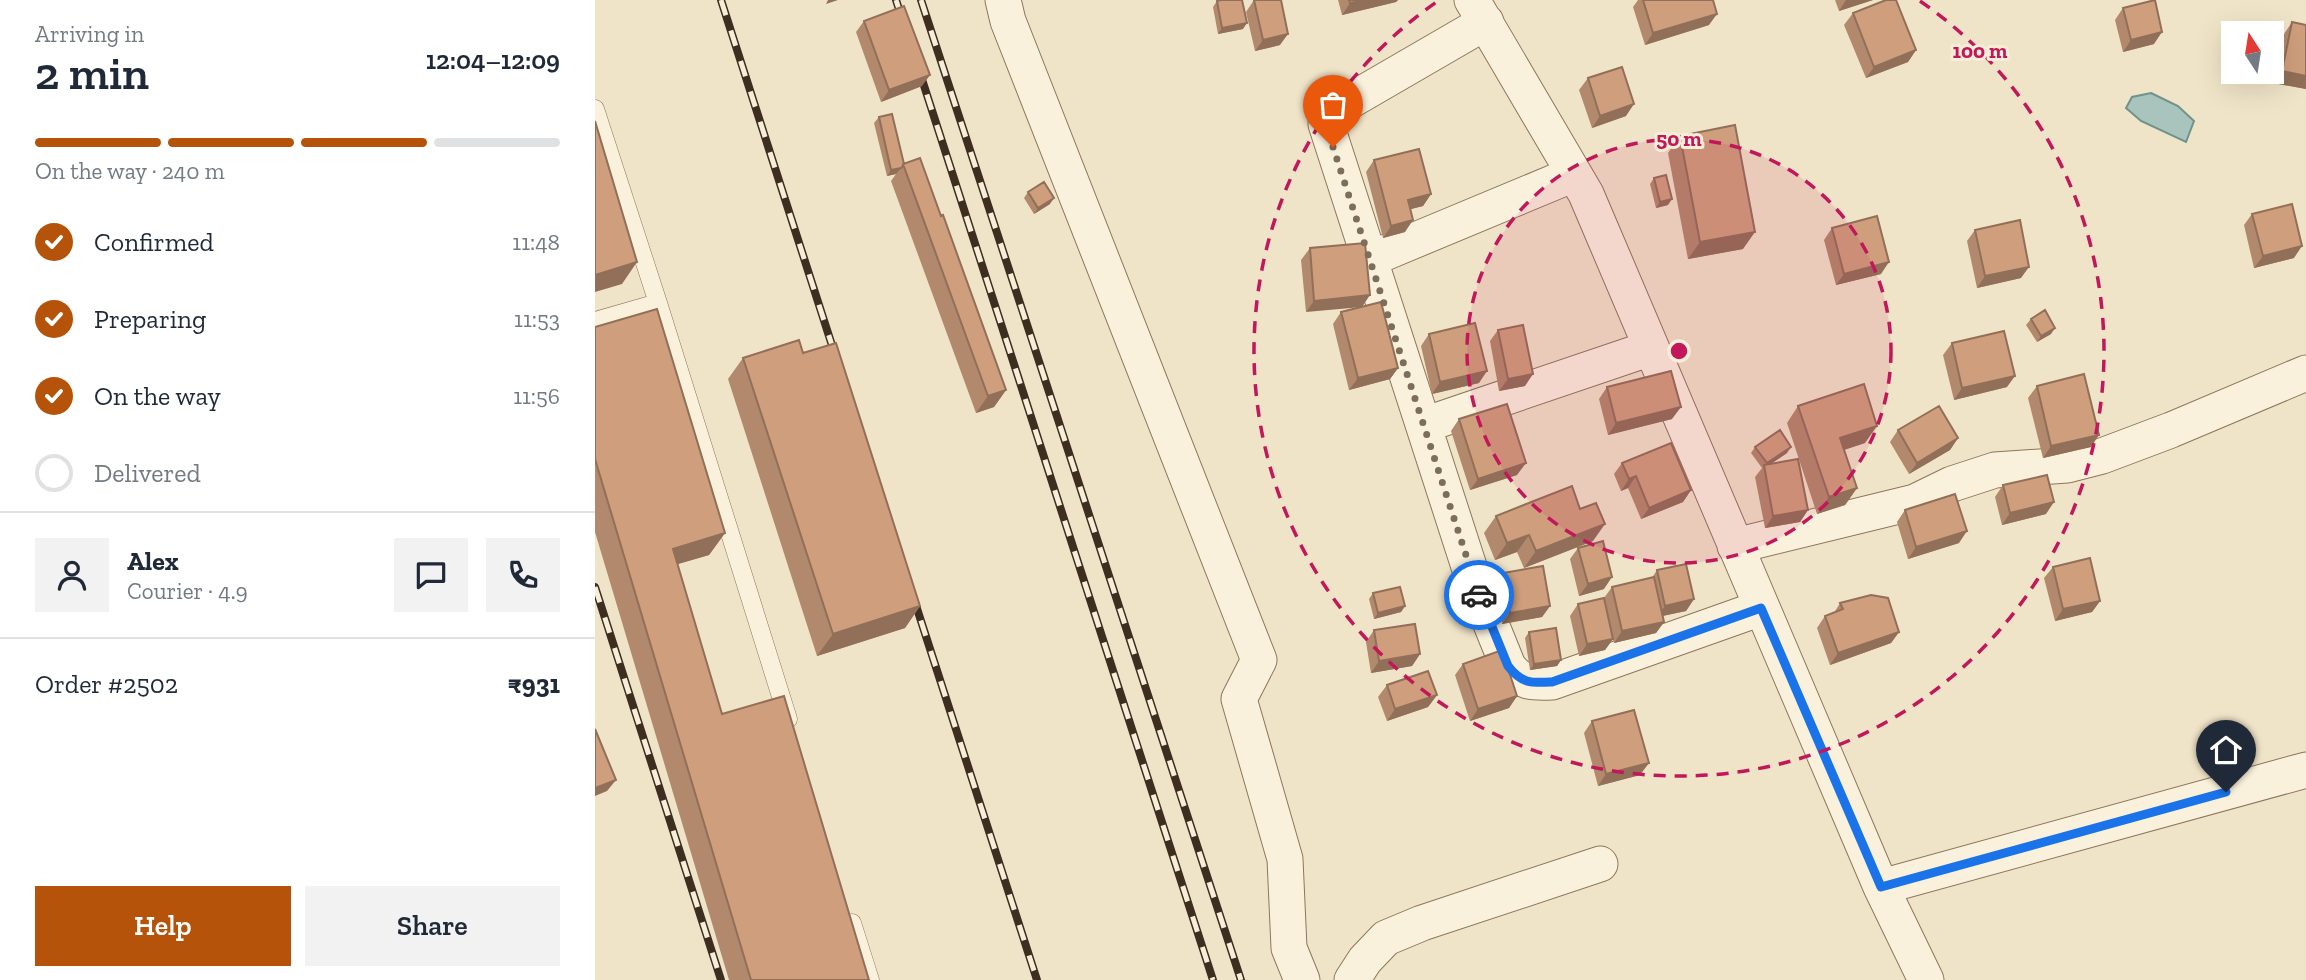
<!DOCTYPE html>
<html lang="en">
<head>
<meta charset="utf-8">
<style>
  :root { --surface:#fff; --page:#f2f2f3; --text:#1f2937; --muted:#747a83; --line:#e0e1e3; --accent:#b45309 }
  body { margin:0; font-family:"Zilla Slab",serif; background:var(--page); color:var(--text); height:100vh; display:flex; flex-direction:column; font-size:26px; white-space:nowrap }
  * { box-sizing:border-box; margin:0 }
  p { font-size:23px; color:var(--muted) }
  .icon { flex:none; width:38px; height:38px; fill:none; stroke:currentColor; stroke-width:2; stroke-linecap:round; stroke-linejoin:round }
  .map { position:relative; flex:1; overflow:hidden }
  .side { display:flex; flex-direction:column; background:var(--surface); width:595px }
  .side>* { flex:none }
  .needle { width:46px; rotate:348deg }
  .buttons { position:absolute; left:1626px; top:21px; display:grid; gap:14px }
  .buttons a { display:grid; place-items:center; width:63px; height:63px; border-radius:0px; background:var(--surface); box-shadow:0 7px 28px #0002; font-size:35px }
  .pin { position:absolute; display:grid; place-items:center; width:60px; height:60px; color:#fff; margin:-72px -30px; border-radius:50% 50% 50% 0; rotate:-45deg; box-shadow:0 0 7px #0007 }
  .pin .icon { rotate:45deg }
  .courier { position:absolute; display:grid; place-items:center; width:70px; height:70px; margin:-35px; border:5px solid #1a73e8; border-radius:50%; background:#fff; color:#222; box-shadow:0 2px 9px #0007 }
  .overview em { font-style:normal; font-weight:600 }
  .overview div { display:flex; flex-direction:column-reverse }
  .overview { display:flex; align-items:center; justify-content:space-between; height:119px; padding:0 35px }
  h1 { font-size:46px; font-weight:600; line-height:52px }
  .bar { display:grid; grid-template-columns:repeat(4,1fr); gap:10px 7px; align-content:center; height:84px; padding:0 35px }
  .bar i { height:9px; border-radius:5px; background:var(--line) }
  .bar .selected { background:var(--accent) }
  .bar p { grid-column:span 4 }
  .line { display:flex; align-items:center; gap:18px; padding:0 35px; border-top:2px solid var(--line) }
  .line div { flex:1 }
  .round { display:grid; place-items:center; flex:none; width:74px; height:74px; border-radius:0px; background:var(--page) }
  ol { padding:0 35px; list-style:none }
  li { display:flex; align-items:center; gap:21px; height:77px }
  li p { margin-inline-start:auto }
  li .icon { padding:7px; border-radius:50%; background:var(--accent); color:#fff; stroke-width:4 }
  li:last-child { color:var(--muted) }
  li i { width:38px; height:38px; border:4px solid var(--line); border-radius:50% }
  .cta { display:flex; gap:14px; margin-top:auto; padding:14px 35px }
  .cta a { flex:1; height:80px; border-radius:0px; background:var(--accent); color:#fff; font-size:28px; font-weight:600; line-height:80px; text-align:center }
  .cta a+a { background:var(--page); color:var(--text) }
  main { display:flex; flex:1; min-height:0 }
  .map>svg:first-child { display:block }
</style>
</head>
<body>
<main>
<section class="side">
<div class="overview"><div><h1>2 min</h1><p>Arriving in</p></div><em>12:04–12:09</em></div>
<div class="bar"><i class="selected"></i><i class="selected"></i><i class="selected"></i><i></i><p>On the way · 240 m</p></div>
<ol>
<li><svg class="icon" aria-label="check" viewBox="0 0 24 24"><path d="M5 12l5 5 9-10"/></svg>Confirmed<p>11:48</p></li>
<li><svg class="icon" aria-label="check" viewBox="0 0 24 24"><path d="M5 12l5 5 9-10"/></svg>Preparing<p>11:53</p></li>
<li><svg class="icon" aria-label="check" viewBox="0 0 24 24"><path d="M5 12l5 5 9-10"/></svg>On the way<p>11:56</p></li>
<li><i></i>Delivered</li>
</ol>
<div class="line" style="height:126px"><a class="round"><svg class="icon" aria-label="person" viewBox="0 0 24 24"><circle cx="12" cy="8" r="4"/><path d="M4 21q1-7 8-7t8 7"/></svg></a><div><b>Alex</b><p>Courier · 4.9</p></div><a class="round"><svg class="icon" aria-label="chat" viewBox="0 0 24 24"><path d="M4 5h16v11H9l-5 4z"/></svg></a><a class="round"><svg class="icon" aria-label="phone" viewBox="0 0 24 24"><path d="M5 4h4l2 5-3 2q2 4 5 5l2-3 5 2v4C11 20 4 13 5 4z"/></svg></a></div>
<div class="line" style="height:91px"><div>Order #2502</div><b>₹931</b></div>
<div class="cta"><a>Help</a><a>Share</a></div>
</section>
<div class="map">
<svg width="1711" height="980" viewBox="0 0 1711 980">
  <rect width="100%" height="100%" fill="#f0e4c8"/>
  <path fill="#a9c4bc" stroke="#6f938a" stroke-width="2" d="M 1556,93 L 1583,106 L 1599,121 L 1591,142 L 1546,121 L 1531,108 L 1537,97 Z"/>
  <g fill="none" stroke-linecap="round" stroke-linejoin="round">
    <defs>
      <path id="lane" d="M 0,109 L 63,303 L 193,719
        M 0,321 L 63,303
        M 257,923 L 275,980"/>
      <path id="street" d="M 408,0 L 413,21 L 664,660 L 644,699 L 690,859 L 694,948 L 707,980
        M 877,0 L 991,194 L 1286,887 L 1331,980
        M 891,22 L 734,113 L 731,124 L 879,582 L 913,666 C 925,683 937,683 957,682 L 1166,608
        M 775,259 L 979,174
        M 829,425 L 1056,348
        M 1140,546 L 1320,502 L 1357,484 L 1400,470 L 1472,465 L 1507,456 L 1576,430 L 1711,373
        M 1286,887 L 1711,770
        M 757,980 L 770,960 L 791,938 L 827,923 L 1005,864"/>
    </defs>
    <use href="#lane" stroke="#8d765c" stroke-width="19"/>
    <use href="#street" stroke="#8d765c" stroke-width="37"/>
    <use href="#lane" stroke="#faf1dc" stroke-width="18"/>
    <use href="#street" stroke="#faf1dc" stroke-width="35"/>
    <defs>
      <path id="rail" d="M 126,0 L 243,364
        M 301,0 L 310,28
        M 326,0 L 646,980
        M 322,64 L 618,980
        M 0,587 L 126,980
        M 316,590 L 442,980"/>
    </defs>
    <use href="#rail" stroke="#3d2e20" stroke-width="8"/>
    <use href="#rail" stroke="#f7eed8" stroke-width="5" stroke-dasharray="16" stroke-linecap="butt"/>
  </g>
  <path fill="#b2896c" d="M 659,0 L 685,45 L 660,51 L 651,12 Z
    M 743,0 L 803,0 L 801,2 L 747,15 Z
    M 1043,0 L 1118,0 L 1114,25 L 1050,45 L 1038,7 Z
    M 1240,0 L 1278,0 L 1244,11 Z
    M 622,1 L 648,29 L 623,34 L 618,7 Z
    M 1528,8 L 1559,44 L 1528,52 L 1520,20 Z
    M 1258,13 L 1321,50 L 1313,62 L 1271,78 L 1249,25 Z
    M 269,21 L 327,86 L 286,102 L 261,32 Z
    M 1697,22 L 1711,89 L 1678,83 L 1689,34 Z
    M 993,78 L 1031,116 L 997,128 L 984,90 Z
    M 284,117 L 309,164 L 346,216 L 411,390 L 399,407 L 381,413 L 296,181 L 301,174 L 292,176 L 279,123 Z
    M 1085,136 L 1148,249 L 1093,259 L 1073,153 Z
    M 779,160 L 836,194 L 828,206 L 815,209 L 810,232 L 788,238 L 771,172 Z
    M 1059,178 L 1073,205 L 1061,208 L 1055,184 Z
    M 433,192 L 455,204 L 439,214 L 429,198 Z
    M 1657,214 L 1699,258 L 1659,268 L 1649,225 Z
    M 1237,228 L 1286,274 L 1241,285 L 1229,240 Z
    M 1380,230 L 1426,278 L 1382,288 L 1372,241 Z
    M 770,243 L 711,312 L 706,260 L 715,248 Z
    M 746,312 L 803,368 L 795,379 L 754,390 L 738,324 Z
    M 1436,319 L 1456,334 L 1442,342 L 1431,325 Z
    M 0,327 L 130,533 L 114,555 L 82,564 L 127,714 L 274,980 L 134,980 L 0,532 Z
    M 903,330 L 930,386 L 904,391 L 895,341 Z
    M 834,334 L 884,383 L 837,394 L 826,346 Z
    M 1357,343 L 1412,387 L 1359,400 L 1348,355 Z
    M 208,353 L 325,606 L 310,628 L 222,656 L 133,379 L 148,358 Z
    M 1442,386 L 1496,447 L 1448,458 L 1433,398 Z
    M 1012,387 L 1077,419 L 1013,435 L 1004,399 Z
    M 1203,406 L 1270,443 L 1249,450 L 1262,488 L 1250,505 L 1222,514 L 1192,423 Z
    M 864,419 L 922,475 L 875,490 L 856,431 Z
    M 1303,430 L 1363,438 L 1355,450 L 1314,474 L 1295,442 Z
    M 1160,447 L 1192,453 L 1176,464 L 1213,510 L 1205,522 L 1170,528 L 1160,477 L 1167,468 L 1156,453 Z
    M 1027,463 L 1096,490 L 1088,502 L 1046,519 L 1033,488 L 1026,491 L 1019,474 Z
    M 1408,485 L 1451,514 L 1407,525 L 1400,497 Z
    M 1310,510 L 1364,543 L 1313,559 L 1302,522 Z
    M 901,516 L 998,541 L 929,568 L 922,552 L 900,560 L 889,533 Z
    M 983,548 L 1009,589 L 984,596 L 975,559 Z
    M 1458,567 L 1505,601 L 1497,612 L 1460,621 L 1449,578 Z
    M 1062,570 L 1099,599 L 1091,611 L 1068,616 L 1069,622 L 1061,633 L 1019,643 L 1018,639 L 1010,650 L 984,656 L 975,616 L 983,604 L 1009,598 L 1017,587 L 1057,578 Z
    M 908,573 L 955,606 L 947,617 L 907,624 L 900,584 Z
    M 778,593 L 810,606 L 806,612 L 779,619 L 774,599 Z
    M 1245,603 L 1304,632 L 1296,643 L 1235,665 L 1222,628 L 1230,616 L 1239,613 Z
    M 779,630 L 825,654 L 817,666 L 776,673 L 771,642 Z
    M 934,632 L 966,660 L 962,666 L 935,670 L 930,638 Z
    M 868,664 L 922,696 L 914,708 L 875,721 L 860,675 Z
    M 792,685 L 842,695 L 833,707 L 792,721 L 783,697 Z
    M 997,721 L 1045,775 L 1003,786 L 989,733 Z"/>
  <path fill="#916f58" d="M 233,0 L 243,0 L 231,4 Z
    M 769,0 L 803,0 L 801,2 L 747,15 L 755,3 Z
    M 1251,0 L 1278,0 L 1244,11 Z
    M 1122,14 L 1114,25 L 1050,45 L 1058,33 Z
    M 652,23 L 648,29 L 623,34 L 627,28 Z
    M 1567,32 L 1559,44 L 1528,52 L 1536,40 Z
    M 693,34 L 685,45 L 660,51 L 668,40 Z
    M 1321,50 L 1313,62 L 1271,78 L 1279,67 Z
    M 1687,71 L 1711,76 L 1711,89 L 1678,83 Z
    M 335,75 L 327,86 L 286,102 L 294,90 Z
    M 1039,104 L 1031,116 L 997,128 L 1005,116 Z
    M 306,168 L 301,174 L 292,176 L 296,170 Z
    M 836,194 L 828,206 L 805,212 L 813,200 Z
    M 459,198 L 455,204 L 439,214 L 443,208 Z
    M 1077,199 L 1073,205 L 1061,208 L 1065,202 Z
    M 818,220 L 810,232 L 788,238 L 796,226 Z
    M 1160,232 L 1148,249 L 1093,259 L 1105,242 Z
    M 1707,246 L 1699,258 L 1659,268 L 1668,256 Z
    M 42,262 L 27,284 L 0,292 L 0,275 Z
    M 1294,262 L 1286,274 L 1241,285 L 1249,274 Z
    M 1434,267 L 1426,278 L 1382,288 L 1390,276 Z
    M 775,295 L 767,307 L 711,312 L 719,301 Z
    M 1460,328 L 1456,334 L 1442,342 L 1446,336 Z
    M 803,368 L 795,379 L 754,390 L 763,378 Z
    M 892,371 L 884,383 L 837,394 L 845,382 Z
    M 938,374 L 930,386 L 904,391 L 913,379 Z
    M 1420,376 L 1412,387 L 1359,400 L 1367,388 Z
    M 411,390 L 399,407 L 381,413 L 393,396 Z
    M 1086,407 L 1077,419 L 1013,435 L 1021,423 Z
    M 1282,426 L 1270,443 L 1233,455 L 1245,438 Z
    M 1504,435 L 1496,447 L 1448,458 L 1456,446 Z
    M 1363,438 L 1355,450 L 1314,474 L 1322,463 Z
    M 1196,447 L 1192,453 L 1168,469 L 1172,463 Z
    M 931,463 L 922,475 L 875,490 L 883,479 Z
    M 1041,476 L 1033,488 L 1026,491 L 1034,479 Z
    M 1262,488 L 1250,505 L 1222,514 L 1234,497 Z
    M 1096,490 L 1088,502 L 1046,519 L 1054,508 Z
    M 1459,502 L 1451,514 L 1407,525 L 1415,513 Z
    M 1213,510 L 1205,522 L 1170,528 L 1178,516 Z
    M 1010,524 L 998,541 L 929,568 L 941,551 Z
    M 1372,531 L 1364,543 L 1313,559 L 1321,547 Z
    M 130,533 L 114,555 L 63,570 L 78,549 Z
    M 934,535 L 922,552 L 900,560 L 912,543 Z
    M 1017,577 L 1009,589 L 984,596 L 993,584 Z
    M 1099,599 L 1091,611 L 1062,617 L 1070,606 Z
    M 1505,601 L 1497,612 L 1460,621 L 1468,609 Z
    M 325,606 L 310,628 L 222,656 L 238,634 Z
    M 810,606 L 806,612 L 779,619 L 783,613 Z
    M 955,606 L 947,617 L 907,624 L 915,613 Z
    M 1069,622 L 1061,633 L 1019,643 L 1027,631 Z
    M 1304,632 L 1296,643 L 1235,665 L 1243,653 Z
    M 1018,639 L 1010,650 L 984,656 L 992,644 Z
    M 825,654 L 817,666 L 776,673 L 784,661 Z
    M 966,660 L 962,666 L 935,670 L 939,664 Z
    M 842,695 L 833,707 L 792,721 L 800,709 Z
    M 922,696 L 914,708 L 875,721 L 883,709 Z
    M 1054,763 L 1045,775 L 1003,786 L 1011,774 Z
    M 21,780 L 12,791 L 0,796 L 0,788 Z"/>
  <path fill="#cf9f7d" stroke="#916f58" stroke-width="2" d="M 626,0 L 647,0 L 652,23 L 627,28 L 622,1 Z
    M 659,0 L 686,0 L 693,34 L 668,40 Z
    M 754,0 L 769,0 L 755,3 Z
    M 1048,0 L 1118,0 L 1122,14 L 1058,33 Z
    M 1291,0 L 1301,0 L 1321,50 L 1279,67 L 1258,13 Z
    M 1560,0 L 1567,32 L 1536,40 L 1528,8 Z
    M 309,6 L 335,75 L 294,90 L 269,21 Z
    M 1697,22 L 1711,25 L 1711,76 L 1687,71 Z
    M 1027,67 L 1039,104 L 1005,116 L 993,78 Z
    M 297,114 L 309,164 L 306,168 L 296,170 L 284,117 Z
    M 0,121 L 42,262 L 0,275 Z
    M 1140,125 L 1160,232 L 1105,242 L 1085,136 Z
    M 824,149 L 836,194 L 813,200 L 818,220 L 796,226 L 779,160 Z
    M 325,158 L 346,216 L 348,215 L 411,390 L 393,396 L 308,164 Z
    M 1071,175 L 1077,199 L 1065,202 L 1059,178 Z
    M 449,182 L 459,198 L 443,208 L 433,192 Z
    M 1697,204 L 1707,246 L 1668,256 L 1657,214 Z
    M 1282,216 L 1294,262 L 1249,274 L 1237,228 Z
    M 1425,220 L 1434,267 L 1390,276 L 1380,230 Z
    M 770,243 L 775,295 L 719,301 L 715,248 Z
    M 786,302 L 803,368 L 763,378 L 746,312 Z
    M 62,309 L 130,533 L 78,549 L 127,714 L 189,696 L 274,980 L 156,980 L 0,459 L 0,327 Z
    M 1450,310 L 1460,328 L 1446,336 L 1436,319 Z
    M 880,323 L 892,371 L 845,382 L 834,334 Z
    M 928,325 L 938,374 L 913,379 L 903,330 Z
    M 1409,331 L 1420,376 L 1367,388 L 1357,343 Z
    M 204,340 L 208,353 L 241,343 L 325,606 L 238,634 L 148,358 Z
    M 1076,371 L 1086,407 L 1021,423 L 1012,387 Z
    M 1489,374 L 1504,435 L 1456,446 L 1442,386 Z
    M 1269,384 L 1282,426 L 1245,438 L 1262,488 L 1234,497 L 1203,406 Z
    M 912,404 L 931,463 L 883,479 L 864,419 Z
    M 1344,406 L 1363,438 L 1322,463 L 1303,430 Z
    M 1185,430 L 1196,447 L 1172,463 L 1160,447 Z
    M 1076,443 L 1096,490 L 1054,508 L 1041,476 L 1034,479 L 1027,463 Z
    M 1203,459 L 1213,510 L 1178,516 L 1169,465 Z
    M 1452,475 L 1459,502 L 1415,513 L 1408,485 Z
    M 977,486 L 985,509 L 1001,503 L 1010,524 L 941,551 L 934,535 L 912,543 L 901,516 Z
    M 1360,494 L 1372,531 L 1321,547 L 1310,510 Z
    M 1008,541 L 1017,577 L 993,584 L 983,548 Z
    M 1495,558 L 1505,601 L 1468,609 L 1458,567 Z
    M 1091,564 L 1099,599 L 1070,606 L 1062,570 Z
    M 948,566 L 955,606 L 915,613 L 908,573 Z
    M 1059,577 L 1069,622 L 1027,631 L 1017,587 Z
    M 805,587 L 810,606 L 783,613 L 778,593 Z
    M 1276,595 L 1293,598 L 1304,632 L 1243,653 L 1230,616 L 1248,609 L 1245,603 Z
    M 1009,598 L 1018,639 L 992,644 L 983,604 Z
    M 820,624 L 825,654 L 784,661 L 779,630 Z
    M 961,628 L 966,660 L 939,664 L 934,632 Z
    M 907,650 L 922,696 L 883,709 L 868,664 Z
    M 833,671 L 842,695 L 800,709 L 792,685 Z
    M 1039,710 L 1054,763 L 1011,774 L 997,721 Z
    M 0,729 L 21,780 L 0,788 Z"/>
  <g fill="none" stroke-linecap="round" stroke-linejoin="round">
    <path stroke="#7c6e5b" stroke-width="7" stroke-dasharray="0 12.6" d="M 738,147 L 884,595"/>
    <path stroke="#1a73e8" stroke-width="9" d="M 884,595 L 913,666 C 927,684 936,683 957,682 L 1166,608 L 1286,887 L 1631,792"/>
  </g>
  <circle cx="1084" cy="351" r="212" fill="#c2185b" fill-opacity=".12"/>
  <g fill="none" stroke="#c2185b" stroke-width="3.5" stroke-dasharray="12 9">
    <circle cx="1084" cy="351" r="212"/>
    <path d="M1325 1A425 425 0 1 1 843 1"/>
  </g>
  <circle cx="1084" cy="351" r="10" fill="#c2185b" stroke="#f7eed8" stroke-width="3.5"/>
  <g font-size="21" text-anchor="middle" font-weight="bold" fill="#c2185b" stroke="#f7eed8" stroke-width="6" stroke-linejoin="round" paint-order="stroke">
    <text x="1385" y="58">100 m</text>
    <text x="1084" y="146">50 m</text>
  </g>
</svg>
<div class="buttons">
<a><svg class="needle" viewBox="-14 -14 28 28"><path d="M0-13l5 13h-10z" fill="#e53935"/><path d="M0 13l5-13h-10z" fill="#747a83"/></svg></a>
</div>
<div class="pin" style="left:738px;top:147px;background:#ea580c"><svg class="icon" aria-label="bag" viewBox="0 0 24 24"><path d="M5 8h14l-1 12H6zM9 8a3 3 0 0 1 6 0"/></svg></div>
<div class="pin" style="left:1631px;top:792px;background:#1f2937"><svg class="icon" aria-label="home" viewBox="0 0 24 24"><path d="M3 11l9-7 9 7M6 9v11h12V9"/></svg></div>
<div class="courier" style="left:884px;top:595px"><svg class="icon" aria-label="car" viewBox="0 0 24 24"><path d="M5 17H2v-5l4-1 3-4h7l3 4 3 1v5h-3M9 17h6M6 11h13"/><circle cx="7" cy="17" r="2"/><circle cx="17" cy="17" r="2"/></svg></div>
</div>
</main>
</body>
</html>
